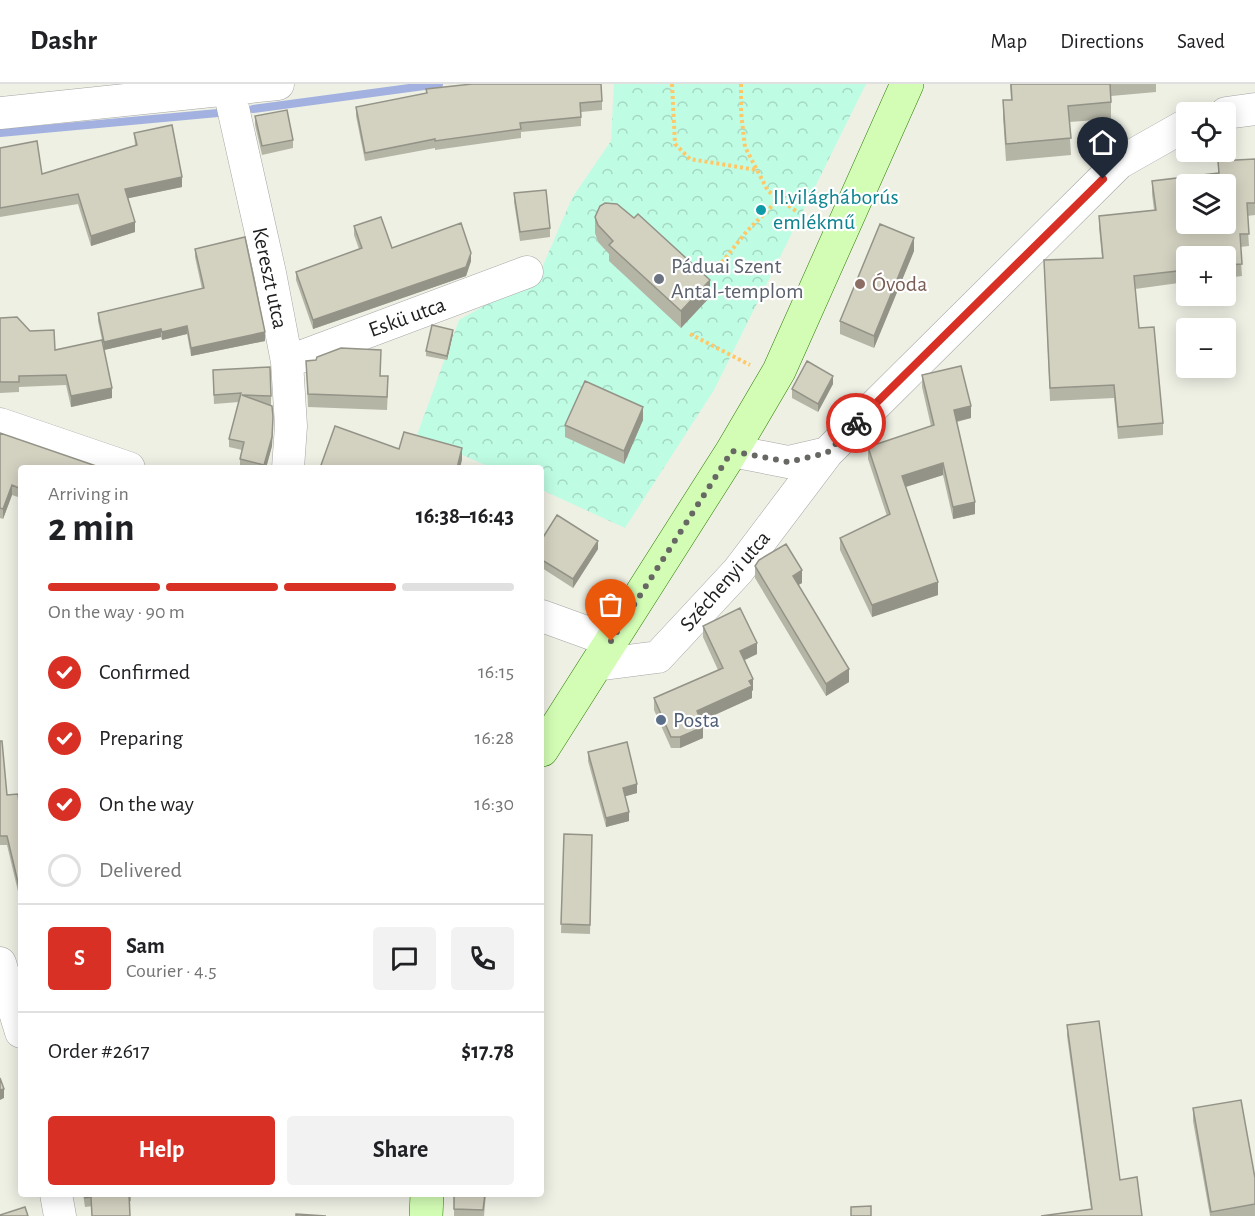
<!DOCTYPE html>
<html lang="en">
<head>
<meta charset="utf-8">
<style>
  :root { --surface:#fff; --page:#f2f2f2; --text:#202124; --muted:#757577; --line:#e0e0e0; --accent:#d93025 }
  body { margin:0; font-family:"Alegreya Sans",sans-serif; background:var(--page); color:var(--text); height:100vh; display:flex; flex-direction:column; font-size:22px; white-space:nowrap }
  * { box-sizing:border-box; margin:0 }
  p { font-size:20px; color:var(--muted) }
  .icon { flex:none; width:33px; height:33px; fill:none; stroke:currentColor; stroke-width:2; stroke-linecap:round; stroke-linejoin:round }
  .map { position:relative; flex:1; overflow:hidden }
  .details { position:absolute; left:18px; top:381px; width:526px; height:732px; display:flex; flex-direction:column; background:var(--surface); border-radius:6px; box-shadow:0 3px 15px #0003 }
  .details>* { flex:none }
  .fabs { position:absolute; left:1176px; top:18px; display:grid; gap:12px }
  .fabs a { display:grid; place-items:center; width:60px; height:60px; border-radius:6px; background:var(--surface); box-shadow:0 3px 15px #0003; font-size:30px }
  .pin { position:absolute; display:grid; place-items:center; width:51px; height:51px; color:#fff; margin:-62px -26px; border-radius:50% 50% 50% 0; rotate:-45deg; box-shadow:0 0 6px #0007 }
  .pin .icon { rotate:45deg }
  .courier { position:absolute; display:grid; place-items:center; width:60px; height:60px; margin:-30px; border:4px solid #d93025; border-radius:50%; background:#fff; color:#222; box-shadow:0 2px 8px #0007 }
  .summary em { font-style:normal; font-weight:700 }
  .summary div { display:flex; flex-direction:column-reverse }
  .summary { display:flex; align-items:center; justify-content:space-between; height:102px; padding:0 30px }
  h1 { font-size:39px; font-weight:700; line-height:45px }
  .bar { display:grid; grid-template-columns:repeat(4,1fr); gap:9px 6px; align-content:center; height:72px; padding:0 30px }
  .bar i { height:8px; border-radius:4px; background:var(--line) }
  .bar .current { background:var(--accent) }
  .bar p { grid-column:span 4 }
  .line { display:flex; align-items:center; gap:15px; padding:0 30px; border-top:2px solid var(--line) }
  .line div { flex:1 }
  .round { display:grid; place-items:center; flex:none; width:63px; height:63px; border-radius:6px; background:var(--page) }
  ol { padding:0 30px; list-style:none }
  li { display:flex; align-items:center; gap:18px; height:66px }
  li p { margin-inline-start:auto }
  li .icon { padding:6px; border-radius:50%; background:var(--accent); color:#fff; stroke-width:4 }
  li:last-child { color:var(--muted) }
  li i { width:33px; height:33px; border:3px solid var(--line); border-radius:50% }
  .primary-button { display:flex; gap:12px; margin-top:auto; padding:12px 30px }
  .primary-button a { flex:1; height:69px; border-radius:6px; background:var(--accent); color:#fff; font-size:24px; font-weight:700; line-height:69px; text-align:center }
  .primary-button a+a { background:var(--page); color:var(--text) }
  header { display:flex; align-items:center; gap:36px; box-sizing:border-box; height:84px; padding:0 30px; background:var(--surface); border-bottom:2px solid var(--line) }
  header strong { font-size:28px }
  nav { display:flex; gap:33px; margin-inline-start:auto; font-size:21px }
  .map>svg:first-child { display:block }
</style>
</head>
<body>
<header>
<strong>Dashr</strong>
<nav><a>Map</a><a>Directions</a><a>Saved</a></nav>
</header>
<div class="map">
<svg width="1255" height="1132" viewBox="0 0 1255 1132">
  <defs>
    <pattern id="park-crowns" width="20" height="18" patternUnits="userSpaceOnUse" patternTransform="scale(1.5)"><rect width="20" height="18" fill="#bffce4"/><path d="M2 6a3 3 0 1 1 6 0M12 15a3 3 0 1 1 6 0" fill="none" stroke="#a4d8c3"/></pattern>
  </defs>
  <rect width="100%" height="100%" fill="#eef0e4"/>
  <path fill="url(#park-crowns)" d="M 614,0 L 866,0 L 714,306 L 625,444 L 542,406 L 542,384 L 492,384 L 417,351 L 459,236 L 498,214 L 535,200 L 572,114 L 611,57 Z"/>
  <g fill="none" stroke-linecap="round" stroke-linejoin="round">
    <path stroke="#a2b1e0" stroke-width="8" d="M 253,25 L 439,0
      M 0,49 L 218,29"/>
    <defs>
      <path id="street" d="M 229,6 L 270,189 L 287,278 L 291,342 L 288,384
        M 0,29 L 278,0
        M 1226,29 L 1255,25
        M 287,278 L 527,188
        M 0,340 L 129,384
        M 732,367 L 788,378 L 827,369 L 1119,79 L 1186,41
        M 542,532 L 611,557
        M 596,581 L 658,573 L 738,487 L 827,369
        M 0,879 L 21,948
        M 56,1110 L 60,1132"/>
      <path id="secondary" d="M 542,666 L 732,367 L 779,287 L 907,0
        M 426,1132 L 427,1110"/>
    </defs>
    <use href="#street" stroke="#a5a5a5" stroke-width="33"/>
    <use href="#secondary" stroke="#2c7b00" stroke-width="34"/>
    <path stroke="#ffc766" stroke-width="4" stroke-dasharray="3 3" stroke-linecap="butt" d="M 672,0 L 675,60 L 690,75 L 757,86
      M 741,0 L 741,28 L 745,63 L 768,107 L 796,127
      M 718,183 L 747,147 L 779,115
      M 690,250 L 750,281"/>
    <use href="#street" stroke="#fff" stroke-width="32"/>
    <use href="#secondary" stroke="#d3fdb5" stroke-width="33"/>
  </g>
  <path fill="#b5b5a6" d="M 1010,0 L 1156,0 L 1156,8 L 1111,12 L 1111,35 L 1069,38 L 1071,71 L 1006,77 L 1003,33 L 1003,16 L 1011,16 Z
    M 426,5 L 602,17 L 602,26 L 581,28 L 581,42 L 521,48 L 521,54 L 435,66 L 435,64 L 365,77 L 356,32 L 356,23 L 426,9 Z
    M 255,32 L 293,56 L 293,64 L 262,71 L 255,41 Z
    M 134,49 L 182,103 L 128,114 L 135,148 L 91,162 L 78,120 L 0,133 L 0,64 L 42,90 L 135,62 Z
    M 1255,75 L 1255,131 L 1247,132 L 1249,162 L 1240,163 L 1242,192 L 1226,194 L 1226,172 L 1186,172 L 1186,198 L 1135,205 L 1139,244 L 1163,339 L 1163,351 L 1118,355 L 1114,314 L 1050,317 L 1044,176 L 1102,174 L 1099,144 L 1099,132 L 1154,126 L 1152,110 L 1152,97 L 1218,89 L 1218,77 Z
    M 514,109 L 550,144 L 550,153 L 520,157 L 514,118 Z
    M 595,133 L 710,213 L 681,244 L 609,177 L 609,170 L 598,158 L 595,149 Z
    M 354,142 L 392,164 L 471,177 L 466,192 L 313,245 L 296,196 L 296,188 L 359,165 L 354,151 Z
    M 195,165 L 265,257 L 191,272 L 187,250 L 162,256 L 161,253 L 104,266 L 112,314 L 71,323 L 66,301 L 19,303 L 19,308 L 0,309 L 0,234 L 30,247 L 55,266 L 102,256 L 98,237 L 98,229 L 202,205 L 195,173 Z
    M 914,167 L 874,264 L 840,250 L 840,237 Z
    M 453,250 L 447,276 L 426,272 L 426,267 Z
    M 306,277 L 381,278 L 380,292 L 388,305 L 387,326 L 308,323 Z
    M 922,291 L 971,334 L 957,338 L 975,430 L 953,435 L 943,391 L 906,403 L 938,511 L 872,533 L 840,466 L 840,454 L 887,432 L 868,375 L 868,363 L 931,342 L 922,303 Z
    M 213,295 L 271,312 L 271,321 L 269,321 L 273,342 L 272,362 L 266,384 L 240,384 L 240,375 L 242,366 L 229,363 L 229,355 L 239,318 L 214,320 Z
    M 833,300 L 818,328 L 792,314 L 792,305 Z
    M 643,336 L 624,380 L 565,353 L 565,341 Z
    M 0,349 L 21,384 L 21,414 L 12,411 L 3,435 L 0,434 Z
    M 542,455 L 598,465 L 573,504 L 542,484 Z
    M 755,482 L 802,499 L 798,501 L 849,598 L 826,612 L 755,494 Z
    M 703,542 L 757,570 L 745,576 L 753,606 L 752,607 L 752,614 L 701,637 L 703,654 L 680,664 L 671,664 L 654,626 L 654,614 L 718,586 L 703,553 Z
    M 0,657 L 7,711 L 20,729 L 21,729 L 21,820 L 7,761 L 0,761 Z
    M 588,668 L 637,709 L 625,712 L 629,737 L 606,743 L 588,677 Z
    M 564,750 L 592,751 L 590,850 L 561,849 Z
    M 1067,941 L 1120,1096 L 1142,1132 L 1091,1125 L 1067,952 Z
    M 1193,1024 L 1255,1094 L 1255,1132 L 1210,1132 L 1193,1037 Z
    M 83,1110 L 131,1110 L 131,1117 L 85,1123 Z
    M 454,1110 L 486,1110 L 484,1132 L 454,1132 Z"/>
  <path fill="#949387" d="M 182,93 L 182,103 L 125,115 L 125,105 Z
    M 135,138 L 135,148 L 91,162 L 91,152 Z
    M 914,154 L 914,167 L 874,264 L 874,252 Z
    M 471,169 L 471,177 L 466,192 L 313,245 L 313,236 Z
    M 710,196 L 710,213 L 681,244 L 681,227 Z
    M 187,242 L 187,250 L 162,256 L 162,248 Z
    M 161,245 L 161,253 L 104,266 L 104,258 Z
    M 453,246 L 453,250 L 447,276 L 447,272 Z
    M 265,248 L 265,257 L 191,272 L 191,264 Z
    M 833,292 L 833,300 L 818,328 L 818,320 Z
    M 112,304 L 112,314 L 71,323 L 71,312 Z
    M 971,322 L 971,334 L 954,338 L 954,326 Z
    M 643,323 L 643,336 L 624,380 L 624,367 Z
    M 273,333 L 272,362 L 266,384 L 264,384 Z
    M 462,364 L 462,376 L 460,384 L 457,384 Z
    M 943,379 L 943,391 L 902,404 L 902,392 Z
    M 12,401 L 12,411 L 3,435 L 3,425 Z
    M 975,418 L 975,430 L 953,435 L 953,423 Z
    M 598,457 L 598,465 L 573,504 L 573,495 Z
    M 802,486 L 802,499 L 793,504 L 793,492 Z
    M 938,498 L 938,511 L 872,533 L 872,521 Z
    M 757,559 L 757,570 L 740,578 L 740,567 Z
    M 849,585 L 849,598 L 826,612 L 826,600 Z
    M 753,595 L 753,606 L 752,607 L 752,614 L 697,639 L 697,627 Z
    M 703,643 L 703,654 L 680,664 L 680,653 Z
    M 637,700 L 637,709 L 623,713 L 623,704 Z
    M 629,728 L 629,737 L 606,743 L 606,734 Z
    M 4,1005 L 4,1014 L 0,1016 L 0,1006 Z"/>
  <path fill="#d3d2c1" stroke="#949387" stroke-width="1.5" fill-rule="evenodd" d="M 472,0 L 601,0 L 602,17 L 580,19 L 581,33 L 520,39 L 521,45 L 435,57 L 435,55 L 365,69 L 356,23 L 427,9 L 426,5 Z
    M 1011,0 L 1110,0 L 1111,18 L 1068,22 L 1071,54 L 1006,60 L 1003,16 L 1012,16 Z
    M 287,26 L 293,56 L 262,62 L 255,32 Z
    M 172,41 L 182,93 L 125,105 L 135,138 L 91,152 L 78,110 L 0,124 L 0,64 L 37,57 L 42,90 L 137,61 L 134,49 Z
    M 1255,75 L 1255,119 L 1247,119 L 1249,150 L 1240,150 L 1242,180 L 1226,181 L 1226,172 L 1186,172 L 1186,186 L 1134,192 L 1139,244 L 1154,243 L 1163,339 L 1118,343 L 1114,301 L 1050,304 L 1044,176 L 1103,174 L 1099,132 L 1156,126 L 1152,97 L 1219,89 L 1218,77 ZM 1186,100 L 1226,100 L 1226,140 L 1186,140 Z
    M 546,106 L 550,144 L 520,148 L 514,109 Z
    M 605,119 L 617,120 L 634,134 L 638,130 L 710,196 L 681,227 L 609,161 L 613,157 L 598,141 L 595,133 L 600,122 Z
    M 381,133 L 392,164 L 461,139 L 471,169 L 466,183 L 313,236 L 296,188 L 362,164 L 354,142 Z
    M 880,140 L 914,154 L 874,252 L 840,237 Z
    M 245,153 L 265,248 L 191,264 L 187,242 L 162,248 L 161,245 L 104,258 L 98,229 L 204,204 L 195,165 Z
    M 17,233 L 30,247 L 54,246 L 55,266 L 102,256 L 112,304 L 71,312 L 66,291 L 19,292 L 19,298 L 0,298 L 0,234 Z
    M 432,241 L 453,246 L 447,272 L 426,267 Z
    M 341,264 L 381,266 L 380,292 L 388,292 L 387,313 L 308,310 L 306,277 L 316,276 L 317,273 Z
    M 807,277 L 833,292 L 818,320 L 792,305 Z
    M 961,282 L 971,322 L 954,326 L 975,418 L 953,423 L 943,379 L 902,392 L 938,498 L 872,521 L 840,454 L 890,430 L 868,363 L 934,341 L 922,291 Z
    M 270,283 L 271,312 L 242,311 L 272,322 L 273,333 L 272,353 L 264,381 L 240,375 L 244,358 L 229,355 L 241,309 L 214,311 L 213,286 Z
    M 585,297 L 643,323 L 624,367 L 565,341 Z
    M 335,342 L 399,365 L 404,348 L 462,364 L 457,384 L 320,384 Z
    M 0,349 L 102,384 L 21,384 L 21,405 L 12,401 L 3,425 L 0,424 Z
    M 557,431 L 598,457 L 573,495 L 542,476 L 542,455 Z
    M 786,460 L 802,486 L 793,492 L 849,585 L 826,600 L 755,482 L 759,476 Z
    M 740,524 L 757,559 L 740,567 L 753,595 L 749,597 L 752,602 L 697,627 L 703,643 L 680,653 L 671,653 L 654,614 L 723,584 L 703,542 Z
    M 0,657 L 2,657 L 7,711 L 18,710 L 20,729 L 21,729 L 21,811 L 7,752 L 0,752 Z
    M 627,658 L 637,700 L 623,704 L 629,728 L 606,734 L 588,668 Z
    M 564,750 L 592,751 L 590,841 L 561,840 Z
    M 1099,937 L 1120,1096 L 1137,1093 L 1142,1132 L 1041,1132 L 1092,1125 L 1067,941 Z
    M 0,994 L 4,1005 L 0,1006 Z
    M 1241,1016 L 1255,1094 L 1255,1120 L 1211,1128 L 1193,1024 Z
    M 84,1110 L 129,1110 L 130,1132 L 92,1132 L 91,1113 L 85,1114 Z
    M 454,1110 L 485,1110 L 483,1126 L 454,1125 Z
    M 871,1122 L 871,1132 L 851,1132 L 851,1123 Z
    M 25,1123 L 28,1132 L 0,1132 L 0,1131 Z
    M 296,1130 L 326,1132 L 296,1132 Z"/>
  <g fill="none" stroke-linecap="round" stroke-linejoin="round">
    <path stroke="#676863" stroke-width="6" stroke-dasharray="0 10.8" d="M 611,557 L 732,367 L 788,378 L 827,369 L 856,339"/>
    <path stroke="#d93025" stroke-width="8" d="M 856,339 L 1103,95"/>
  </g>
  <circle fill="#0f9aa8" stroke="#fff" stroke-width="2" cx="761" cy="126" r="6"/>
  <circle fill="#6b7280" stroke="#fff" stroke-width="2" cx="659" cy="195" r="6"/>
  <circle fill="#8d6e63" stroke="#fff" stroke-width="2" cx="860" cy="200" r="6"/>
  <circle fill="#5c6f8a" stroke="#fff" stroke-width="2" cx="661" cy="636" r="6"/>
  <g text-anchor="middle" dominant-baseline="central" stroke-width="4.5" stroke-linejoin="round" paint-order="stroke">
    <g font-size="22" fill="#0d838f" stroke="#fff" text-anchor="start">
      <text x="773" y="113">II.világháborús<tspan x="773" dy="25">emlékmű</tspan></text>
    </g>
    <g font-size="22" fill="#5b616d" stroke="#fff" text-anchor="start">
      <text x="671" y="182">Páduai Szent<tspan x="671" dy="25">Antal-templom</tspan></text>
    </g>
    <g font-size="22" fill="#1e1e1e" stroke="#fff">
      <text transform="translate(270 194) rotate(78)">Kereszt utca</text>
      <text transform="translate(407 233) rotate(-20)">Eskü utca</text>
      <text transform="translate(725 497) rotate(-49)">Széchenyi utca</text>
    </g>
    <g font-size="22" fill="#785e54" stroke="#fff" text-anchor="start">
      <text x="872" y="200">Óvoda</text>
    </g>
    <g font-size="22" fill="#4e5e75" stroke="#fff" text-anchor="start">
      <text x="673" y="636">Posta</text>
    </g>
  </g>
</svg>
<div class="fabs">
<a><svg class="icon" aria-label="locate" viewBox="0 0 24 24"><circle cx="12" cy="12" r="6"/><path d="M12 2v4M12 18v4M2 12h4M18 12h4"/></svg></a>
<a><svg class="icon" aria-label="layers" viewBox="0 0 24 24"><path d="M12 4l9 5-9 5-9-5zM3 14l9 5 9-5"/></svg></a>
<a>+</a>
<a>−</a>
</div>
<div class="pin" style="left:611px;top:557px;background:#ea580c"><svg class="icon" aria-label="bag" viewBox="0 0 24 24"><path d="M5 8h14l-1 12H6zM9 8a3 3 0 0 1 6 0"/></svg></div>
<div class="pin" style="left:1103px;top:95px;background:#1f2937"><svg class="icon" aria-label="home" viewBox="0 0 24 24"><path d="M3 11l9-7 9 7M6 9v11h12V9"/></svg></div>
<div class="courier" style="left:856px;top:339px"><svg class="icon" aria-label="bike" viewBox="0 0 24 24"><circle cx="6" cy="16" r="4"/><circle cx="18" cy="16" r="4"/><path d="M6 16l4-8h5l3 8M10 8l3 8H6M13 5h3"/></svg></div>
<section class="details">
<div class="summary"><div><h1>2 min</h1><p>Arriving in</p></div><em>16:38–16:43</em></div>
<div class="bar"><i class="current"></i><i class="current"></i><i class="current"></i><i></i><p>On the way · 90 m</p></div>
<ol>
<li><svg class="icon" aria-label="check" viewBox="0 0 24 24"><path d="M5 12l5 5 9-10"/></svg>Confirmed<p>16:15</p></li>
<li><svg class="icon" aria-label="check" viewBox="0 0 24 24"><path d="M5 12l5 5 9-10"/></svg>Preparing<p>16:28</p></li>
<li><svg class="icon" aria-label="check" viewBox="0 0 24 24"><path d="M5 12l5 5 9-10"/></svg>On the way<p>16:30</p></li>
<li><i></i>Delivered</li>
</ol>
<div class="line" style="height:108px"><b class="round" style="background:var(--accent);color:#fff">S</b><div><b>Sam</b><p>Courier · 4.5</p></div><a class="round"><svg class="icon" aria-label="chat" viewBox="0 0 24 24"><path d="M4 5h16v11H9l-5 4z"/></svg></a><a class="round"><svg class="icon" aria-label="phone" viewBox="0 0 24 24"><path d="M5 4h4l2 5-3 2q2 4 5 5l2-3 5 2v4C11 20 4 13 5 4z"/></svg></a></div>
<div class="line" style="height:78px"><div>Order #2617</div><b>$17.78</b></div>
<div class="primary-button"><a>Help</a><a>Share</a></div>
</section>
</div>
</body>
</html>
